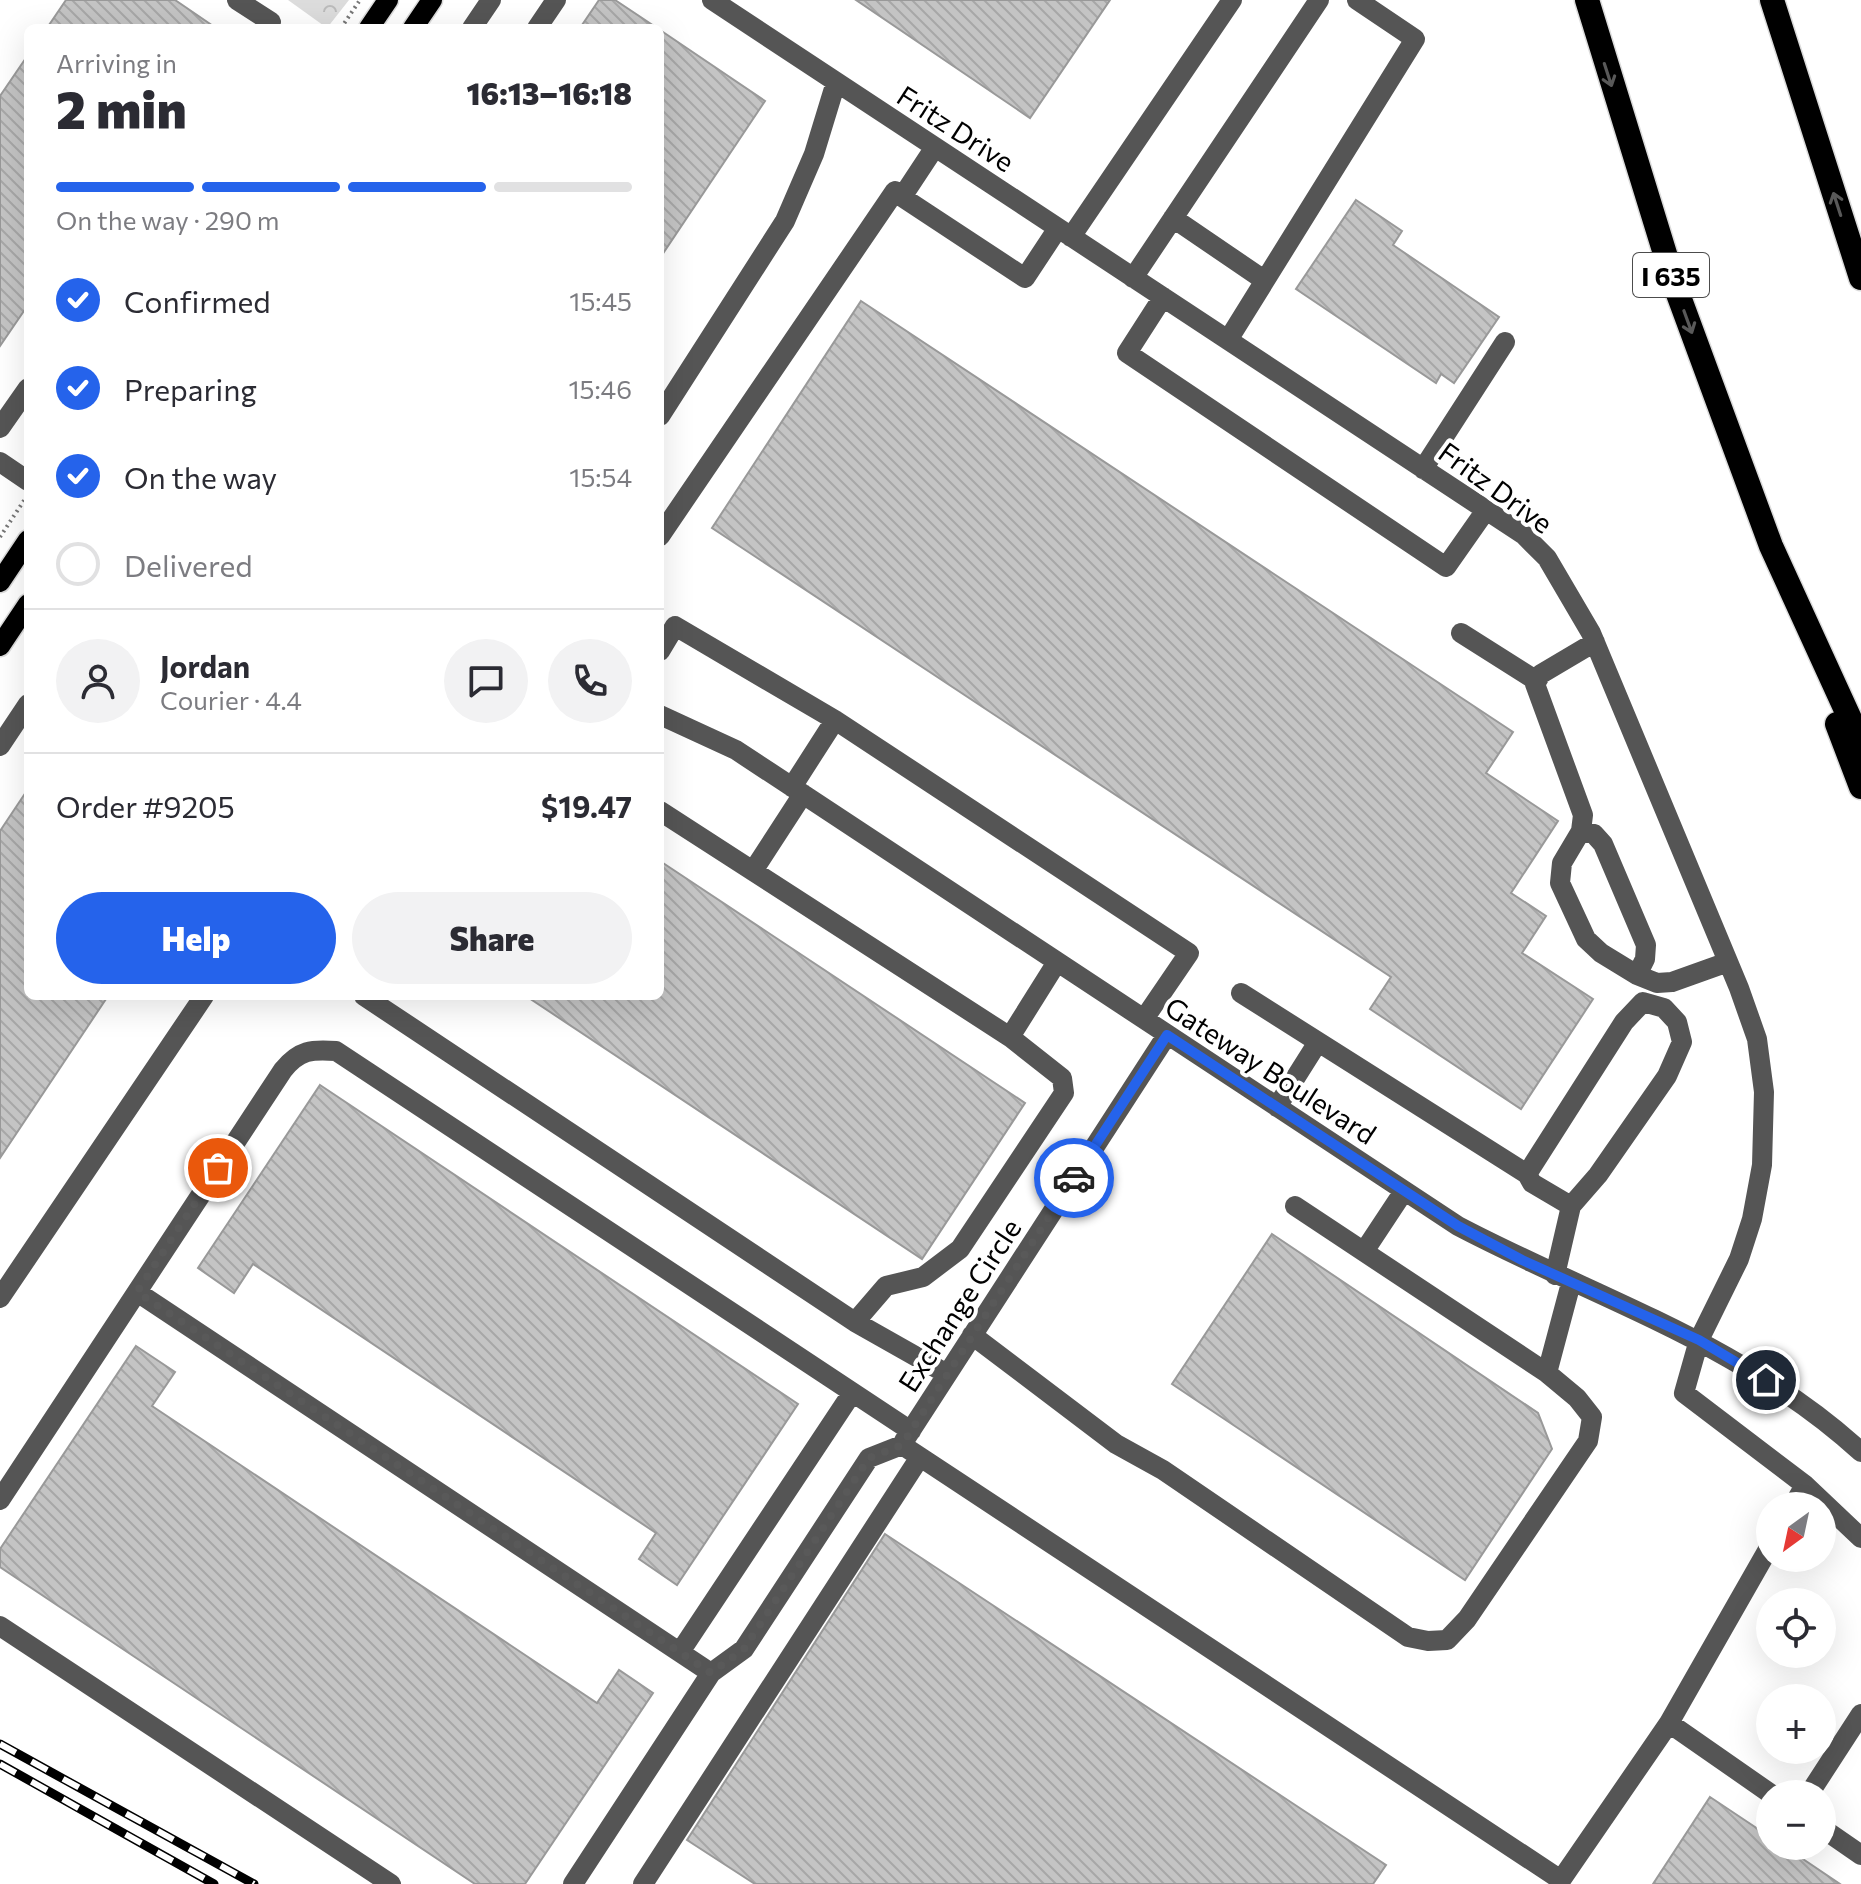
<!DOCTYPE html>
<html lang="en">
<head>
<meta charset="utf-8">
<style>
  :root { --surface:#fff; --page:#f2f2f3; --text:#2b2b33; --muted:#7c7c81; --line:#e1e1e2; --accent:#2563eb }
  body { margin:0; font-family:Commissioner,sans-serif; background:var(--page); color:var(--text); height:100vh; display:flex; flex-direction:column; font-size:30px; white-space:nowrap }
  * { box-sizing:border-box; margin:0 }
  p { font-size:26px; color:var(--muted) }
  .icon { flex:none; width:44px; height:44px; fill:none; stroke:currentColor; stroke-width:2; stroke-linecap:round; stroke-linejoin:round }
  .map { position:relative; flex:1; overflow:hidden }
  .panel { position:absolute; left:24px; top:24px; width:640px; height:976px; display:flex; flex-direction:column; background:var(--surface); border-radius:12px; box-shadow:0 8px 32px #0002 }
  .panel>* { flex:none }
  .needle { width:52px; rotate:213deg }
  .buttons { position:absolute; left:1756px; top:1492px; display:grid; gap:16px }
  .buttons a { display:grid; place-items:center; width:80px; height:80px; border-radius:50%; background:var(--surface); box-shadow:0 8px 32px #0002; font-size:40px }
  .pin { position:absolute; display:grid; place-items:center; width:68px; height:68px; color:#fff; margin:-34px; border:4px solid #fff; border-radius:50%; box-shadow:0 2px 8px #0007 }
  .courier { position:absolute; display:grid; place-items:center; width:80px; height:80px; margin:-40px; border:6px solid #2563eb; border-radius:50%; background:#fff; color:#222; box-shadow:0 2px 10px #0007 }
  .overview em { font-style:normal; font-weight:800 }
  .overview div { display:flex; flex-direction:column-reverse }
  .overview { display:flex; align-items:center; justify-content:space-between; height:136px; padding:0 32px }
  h1 { font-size:52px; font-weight:800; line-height:60px }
  .bar { display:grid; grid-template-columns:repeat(4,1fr); gap:12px 8px; align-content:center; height:96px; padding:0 32px }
  .bar i { height:10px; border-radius:6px; background:var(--line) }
  .bar .current { background:var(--accent) }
  .bar p { grid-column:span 4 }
  .line { display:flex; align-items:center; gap:20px; padding:0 32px; border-top:2px solid var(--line) }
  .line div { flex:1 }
  .round { display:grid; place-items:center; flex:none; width:84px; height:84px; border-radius:42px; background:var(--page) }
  ol { padding:0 32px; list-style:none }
  li { display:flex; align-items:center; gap:24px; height:88px }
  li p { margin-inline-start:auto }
  li .icon { padding:8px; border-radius:50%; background:var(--accent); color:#fff; stroke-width:4 }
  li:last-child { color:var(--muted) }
  li i { width:44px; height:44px; border:4px solid var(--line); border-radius:50% }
  .cta { display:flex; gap:16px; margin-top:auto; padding:16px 32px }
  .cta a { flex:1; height:92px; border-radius:48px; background:var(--accent); color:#fff; font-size:32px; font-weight:800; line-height:92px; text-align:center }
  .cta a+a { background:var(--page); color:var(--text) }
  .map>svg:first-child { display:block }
</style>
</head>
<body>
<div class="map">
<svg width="1861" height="1884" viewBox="0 0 1861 1884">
  <defs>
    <pattern id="forest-crowns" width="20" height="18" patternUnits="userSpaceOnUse" patternTransform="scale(2)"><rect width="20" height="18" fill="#dcdcdc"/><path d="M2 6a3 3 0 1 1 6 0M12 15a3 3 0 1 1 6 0" fill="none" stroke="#bbb"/></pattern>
    <pattern id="building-back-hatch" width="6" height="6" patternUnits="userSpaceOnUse" patternTransform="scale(2)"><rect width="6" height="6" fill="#c4c4c4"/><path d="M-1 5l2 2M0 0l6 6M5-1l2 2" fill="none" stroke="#a7a7a7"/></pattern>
  </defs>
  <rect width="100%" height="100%" fill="#fff"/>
  <path fill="url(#forest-crowns)" d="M 288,0 L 349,0 L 327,28 Z"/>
  <path fill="url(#building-back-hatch)" stroke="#999" stroke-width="2" d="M 66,0 L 175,0 L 216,28 L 47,28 Z
    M 599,0 L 615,0 L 657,28 L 580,28 Z
    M 856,0 L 1110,0 L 1030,118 Z
    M 660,30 L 765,101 L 660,258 Z
    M 28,55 L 28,305 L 0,346 L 0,96 Z
    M 1356,200 L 1402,231 L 1393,245 L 1499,317 L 1454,383 L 1441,374 L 1436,383 L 1296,289 Z
    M 861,301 L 1513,732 L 1486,773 L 1558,821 L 1511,893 L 1546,916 L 1522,953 L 1593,999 L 1521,1109 L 1370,1009 L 1391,977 L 712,528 Z
    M 28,789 L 28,996 L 108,996 L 0,1158 L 0,831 Z
    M 660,861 L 1025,1103 L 922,1259 L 526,996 L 660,996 Z
    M 320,1085 L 798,1404 L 677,1585 L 639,1559 L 656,1533 L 253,1264 L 234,1293 L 198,1268 Z
    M 1272,1234 L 1538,1413 L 1552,1449 L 1465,1580 L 1172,1384 Z
    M 136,1346 L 175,1372 L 152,1406 L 597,1703 L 619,1670 L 653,1693 L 525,1884 L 475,1884 L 0,1567 L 0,1549 Z
    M 885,1534 L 1386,1865 L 1373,1884 L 755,1884 L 687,1840 Z
    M 1710,1797 L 1770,1837 L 1770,1846 L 1803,1846 L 1797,1855 L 1840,1884 L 1653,1884 Z"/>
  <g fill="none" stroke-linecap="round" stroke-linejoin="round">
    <defs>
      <path id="major" d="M 369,28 L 388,0
        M 413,28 L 432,0
        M 0,582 L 28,540
        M 0,646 L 28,604"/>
      <path id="highway" d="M 1587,0 L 1674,283 L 1771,546 L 1861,743
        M 1772,0 L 1861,278
        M 1837,724 L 1861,787"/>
    </defs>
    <use href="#major" stroke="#dbdbdb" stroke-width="23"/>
    <use href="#highway" stroke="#dbdbdb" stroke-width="27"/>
    <path stroke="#777" stroke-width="4" stroke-dasharray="2 4" stroke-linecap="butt" d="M 341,28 L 360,0
      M 0,537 L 25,499"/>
    <path stroke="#555" stroke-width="20" d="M 237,0 L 271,22 L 267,28
      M 712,0 L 1524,535 L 1547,558 L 1591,633 L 1739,988 L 1757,1039 L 1764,1092 L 1762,1165 L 1752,1219 L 1739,1259 L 1699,1340 L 1684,1393 L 1805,1485 L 1861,1538
      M 472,28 L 491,0
      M 537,28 L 556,0
      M 935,147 L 902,197 L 1025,278 L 1058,228
      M 1173,218 L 1264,280
      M 1071,237 L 1232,0
      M 1133,278 L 1319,0
      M 1163,297 L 1127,353 L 1446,567 L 1486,510
      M 1228,340 L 1415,39 L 1357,0
      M 660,416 L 785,221 L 814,154 L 836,82
      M 0,428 L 28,388
      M 0,462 L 28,481
      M 1423,469 L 1505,342
      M 660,536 L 895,191 L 902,197
      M 1461,633 L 1537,681
      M 1595,642 L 1541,674 L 1535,684 L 1583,815 L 1581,831 L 1562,863 L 1560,883 L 1586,939 L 1601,953 L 1637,975 L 1657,983 L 1672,982 L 1728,962
      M 660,651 L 675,626 L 835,720
      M 660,715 L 736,750 L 1458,1226 C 1595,1298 1745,1345 1861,1452
      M 0,746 L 28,704
      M 792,787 L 835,720 L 1189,953 L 1144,1019
      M 660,811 L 1010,1037 L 1057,962
      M 1581,831 L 1594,834 L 1603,844 L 1646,945 L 1645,959 L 1637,975
      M 753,871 L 803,794
      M 1241,993 L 1527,1174
      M 364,996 L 855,1322 L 947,1374
      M 1277,1107 L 1318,1042
      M 1365,1250 L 1404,1191
      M 1555,1275 L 1571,1206 L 1598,1175 L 1667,1076 L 1682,1042 L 1677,1022 L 1664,1008 L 1643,1002 L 1624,1022 L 1527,1174 L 1532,1183 L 1571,1206
      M 137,1292 L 711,1673 L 744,1649 L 869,1458 L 902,1445
      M 0,1298 L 204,996
      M 855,1322 L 886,1286 L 923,1277 L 960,1249 L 1064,1093 L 1062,1078 L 1010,1037
      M 972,1335 L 1116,1444 L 1163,1470 L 1408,1637 L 1428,1641 L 1447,1640 L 1467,1619 L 1588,1441 L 1592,1417 L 1577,1398 L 1547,1373 L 1295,1206
      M 1547,1373 L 1571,1283
      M 904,1441 L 1167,1035
      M 902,1445 L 1561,1880 L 1669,1723 L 1770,1546
      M 0,1500 L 283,1070 C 299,1050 312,1049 336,1051 L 911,1431
      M 1793,1506 L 1805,1485
      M 0,1626 L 391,1884
      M 680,1652 L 852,1393
      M 1669,1723 L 1771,1794
      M 1809,1794 L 1861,1714
      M 1822,1828 L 1861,1855
      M 573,1884 L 711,1673
      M 643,1884 L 920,1457"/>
    <use href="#major" stroke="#000" stroke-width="20"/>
    <use href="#highway" stroke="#000" stroke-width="24"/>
    <defs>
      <path id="rail" d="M 0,1744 L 254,1884
        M 0,1764 L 214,1884"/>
    </defs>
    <use href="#rail" stroke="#000" stroke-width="9"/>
    <use href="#rail" stroke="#fff" stroke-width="6" stroke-dasharray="18" stroke-linecap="butt"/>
  </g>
  <defs><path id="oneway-shaft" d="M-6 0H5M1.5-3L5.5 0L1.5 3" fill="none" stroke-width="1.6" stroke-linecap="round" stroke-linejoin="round" transform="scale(2)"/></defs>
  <g stroke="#595959">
    <use href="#oneway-shaft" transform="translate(1608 75) rotate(72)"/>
    <use href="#oneway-shaft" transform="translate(1837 204) rotate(-108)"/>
    <use href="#oneway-shaft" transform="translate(1688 322) rotate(70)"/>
  </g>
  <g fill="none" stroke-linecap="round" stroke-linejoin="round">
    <path stroke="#595959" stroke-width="8" stroke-dasharray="0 14.4" d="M 218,1168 L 137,1292 L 711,1673 L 744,1649 L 869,1458 L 902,1445 L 1074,1178"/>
    <path stroke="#2563eb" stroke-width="10" d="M 1074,1178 L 1167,1035 L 1458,1226 L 1522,1260 L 1699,1340 L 1766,1380"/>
  </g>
  <g text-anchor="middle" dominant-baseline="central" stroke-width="8" stroke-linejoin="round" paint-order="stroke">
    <rect fill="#fff" stroke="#4c4c4c" stroke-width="2" x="1633" y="253" width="76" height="44" rx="6"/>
    <g font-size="26" font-weight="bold" fill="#000">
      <text x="1671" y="275">I 635</text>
    </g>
    <g font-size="28" fill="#000" stroke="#fff">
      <text transform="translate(956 128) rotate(33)">Fritz Drive</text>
      <text transform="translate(1496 487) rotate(36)">Fritz Drive</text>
      <text transform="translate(1271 1070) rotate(33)">Gateway Boulevard</text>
      <text transform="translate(959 1305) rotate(-57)">Exchange Circle</text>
    </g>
  </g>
</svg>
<div class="buttons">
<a><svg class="needle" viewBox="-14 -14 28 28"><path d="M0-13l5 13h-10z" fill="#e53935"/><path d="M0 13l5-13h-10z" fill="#7c7c81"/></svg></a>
<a><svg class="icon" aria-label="locate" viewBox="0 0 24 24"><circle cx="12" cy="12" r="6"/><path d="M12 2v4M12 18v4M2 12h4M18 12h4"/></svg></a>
<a>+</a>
<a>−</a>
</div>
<div class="pin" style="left:218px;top:1168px;background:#ea580c"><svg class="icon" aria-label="bag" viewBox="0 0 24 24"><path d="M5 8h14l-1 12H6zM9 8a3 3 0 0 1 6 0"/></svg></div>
<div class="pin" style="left:1766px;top:1380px;background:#1f2937"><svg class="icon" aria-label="home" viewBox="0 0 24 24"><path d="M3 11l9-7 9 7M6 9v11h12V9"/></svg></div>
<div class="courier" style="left:1074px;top:1178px"><svg class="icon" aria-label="car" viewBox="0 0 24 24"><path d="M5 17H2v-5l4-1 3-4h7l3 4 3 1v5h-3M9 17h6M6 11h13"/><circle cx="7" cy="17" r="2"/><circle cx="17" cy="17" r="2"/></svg></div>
<section class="panel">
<div class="overview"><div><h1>2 min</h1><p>Arriving in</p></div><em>16:13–16:18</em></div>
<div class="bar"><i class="current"></i><i class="current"></i><i class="current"></i><i></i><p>On the way · 290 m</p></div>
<ol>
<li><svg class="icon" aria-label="check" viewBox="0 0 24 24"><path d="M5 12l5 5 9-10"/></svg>Confirmed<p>15:45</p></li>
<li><svg class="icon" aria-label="check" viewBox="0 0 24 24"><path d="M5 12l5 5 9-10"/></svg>Preparing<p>15:46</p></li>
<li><svg class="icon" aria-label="check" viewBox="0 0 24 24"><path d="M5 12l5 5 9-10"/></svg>On the way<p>15:54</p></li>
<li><i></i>Delivered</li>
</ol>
<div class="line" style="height:144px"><a class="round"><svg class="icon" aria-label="person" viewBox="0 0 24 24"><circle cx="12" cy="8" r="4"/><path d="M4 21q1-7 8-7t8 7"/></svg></a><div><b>Jordan</b><p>Courier · 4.4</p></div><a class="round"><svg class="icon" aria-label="chat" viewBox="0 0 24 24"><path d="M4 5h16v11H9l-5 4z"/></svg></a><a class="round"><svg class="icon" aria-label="phone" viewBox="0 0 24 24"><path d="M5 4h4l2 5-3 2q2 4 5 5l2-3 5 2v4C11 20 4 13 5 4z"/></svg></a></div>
<div class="line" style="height:104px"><div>Order #9205</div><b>$19.47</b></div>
<div class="cta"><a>Help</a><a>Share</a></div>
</section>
</div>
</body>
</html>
